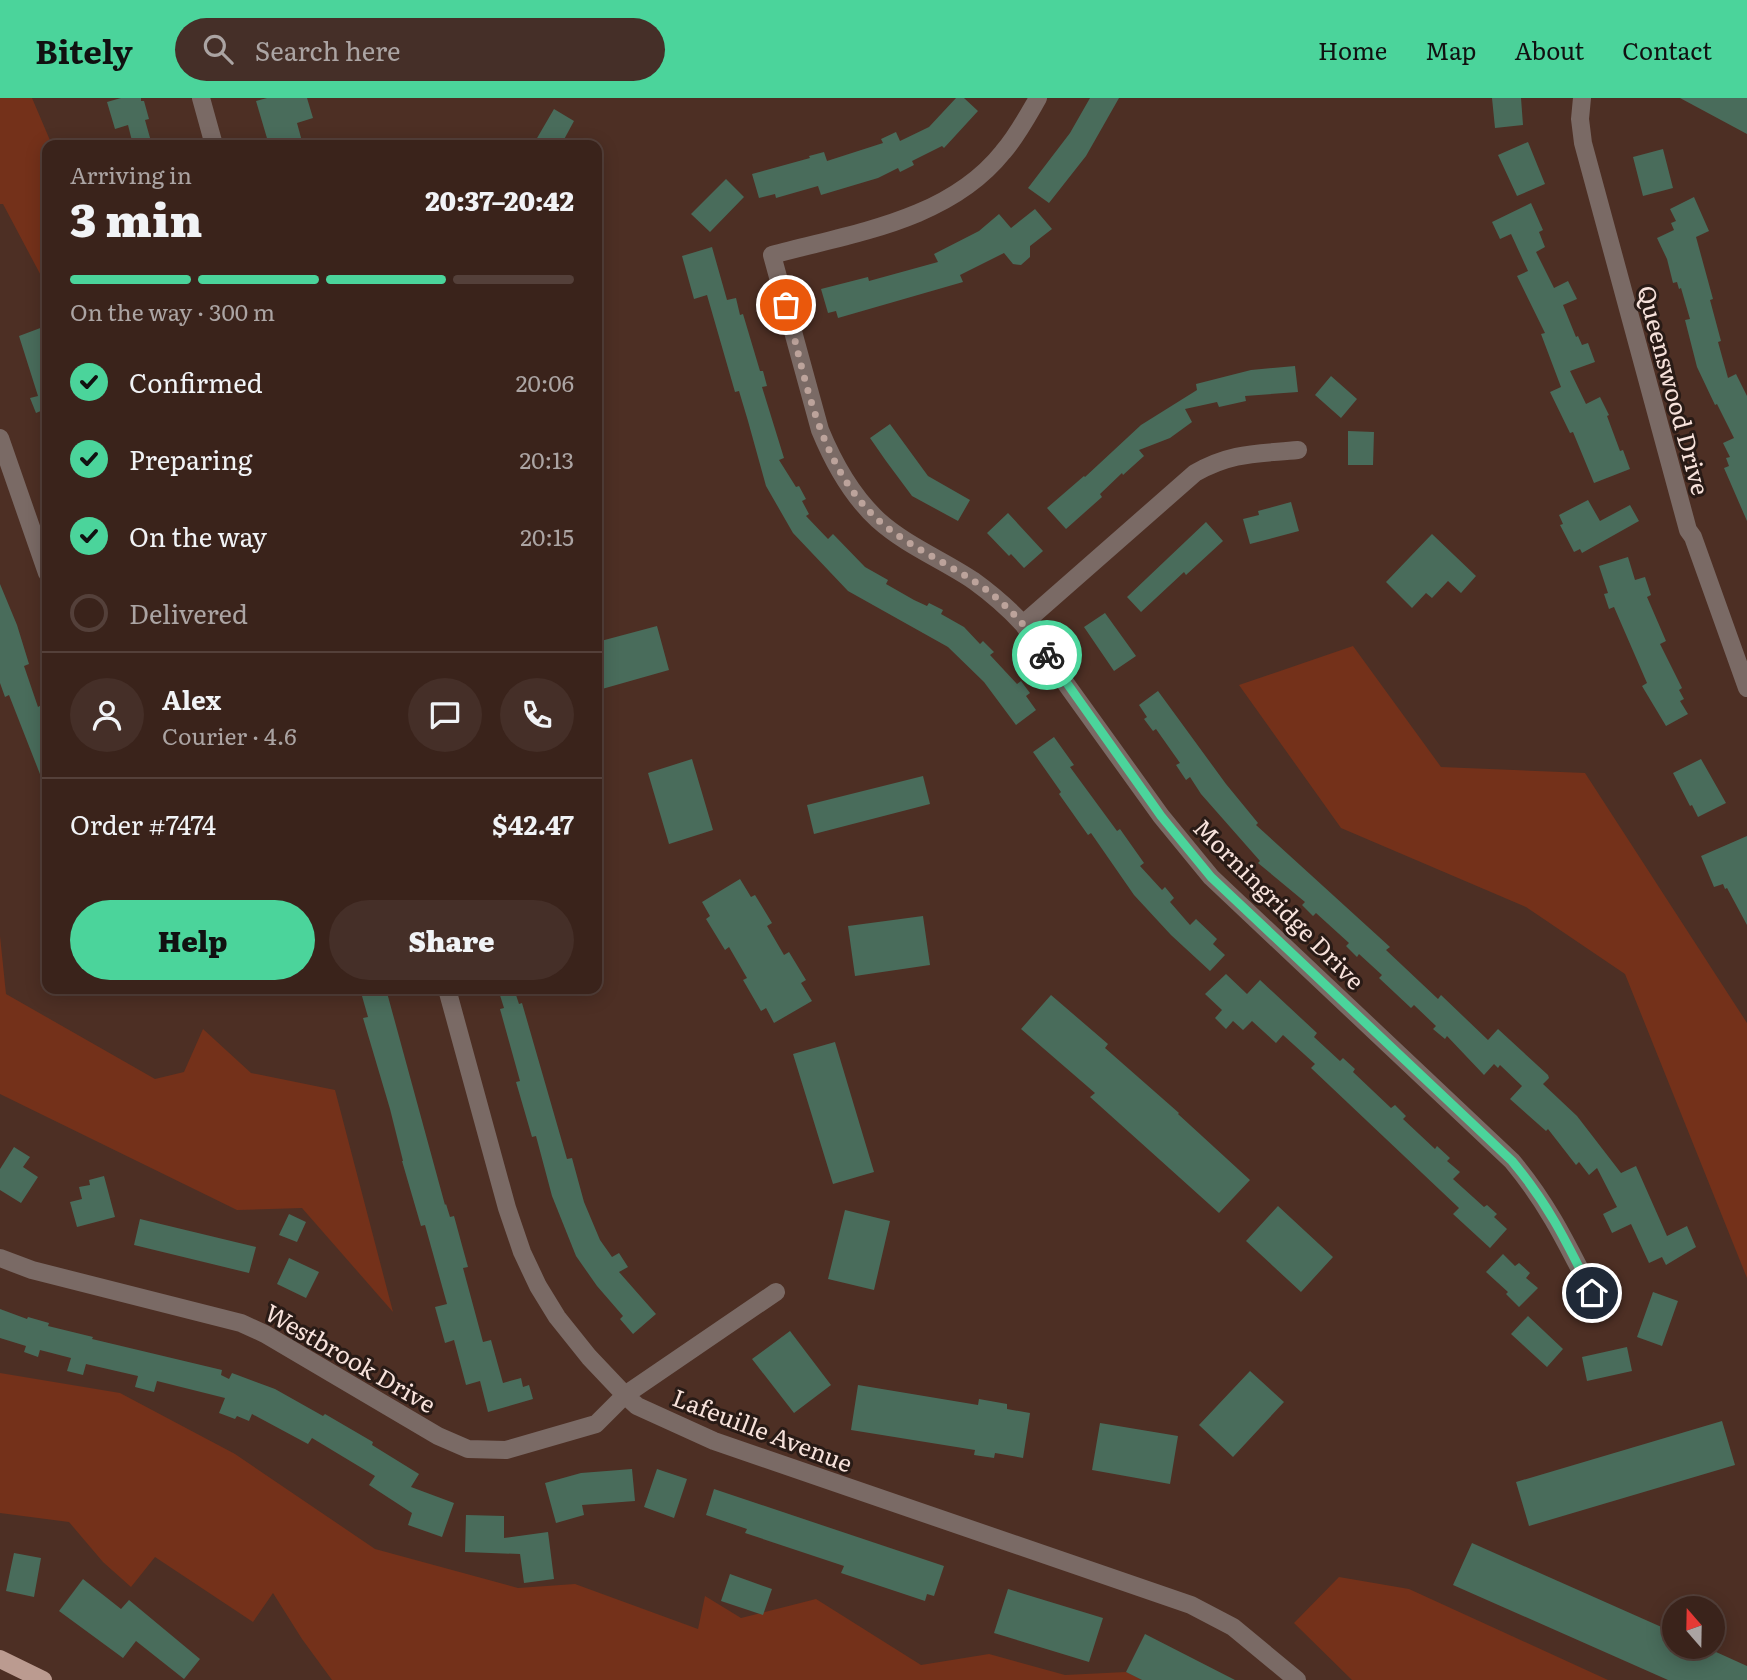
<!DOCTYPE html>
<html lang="en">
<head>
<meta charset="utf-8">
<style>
  :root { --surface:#3a231b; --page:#452f28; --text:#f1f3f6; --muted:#aba4a3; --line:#54403a; --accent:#4bd49b }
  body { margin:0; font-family:Literata,serif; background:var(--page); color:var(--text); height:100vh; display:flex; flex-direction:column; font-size:26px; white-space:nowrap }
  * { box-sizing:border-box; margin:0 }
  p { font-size:23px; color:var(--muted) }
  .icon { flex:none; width:38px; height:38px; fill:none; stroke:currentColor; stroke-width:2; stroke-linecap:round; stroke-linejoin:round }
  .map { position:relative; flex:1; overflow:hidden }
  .sheet { position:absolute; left:42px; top:42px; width:560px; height:854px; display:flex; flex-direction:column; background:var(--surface); border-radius:14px; box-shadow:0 4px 18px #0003,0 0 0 2px var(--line) }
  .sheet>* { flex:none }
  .needle { width:46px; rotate:340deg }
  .fabs { position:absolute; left:1662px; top:1498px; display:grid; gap:14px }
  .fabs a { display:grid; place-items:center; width:63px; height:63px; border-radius:50%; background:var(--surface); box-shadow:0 4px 18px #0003,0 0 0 2px var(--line); font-size:35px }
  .pin { position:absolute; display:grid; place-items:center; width:60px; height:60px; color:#fff; margin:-30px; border:4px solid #fff; border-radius:50%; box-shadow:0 2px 7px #0007 }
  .courier { position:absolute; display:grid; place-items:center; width:70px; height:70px; margin:-35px; border:5px solid #4bd49b; border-radius:50%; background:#fff; color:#222; box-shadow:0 2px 9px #0007 }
  .overview em { font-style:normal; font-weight:800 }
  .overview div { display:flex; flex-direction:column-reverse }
  .overview { display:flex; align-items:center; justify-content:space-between; height:119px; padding:0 28px }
  h1 { font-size:46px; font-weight:800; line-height:52px }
  .bar { display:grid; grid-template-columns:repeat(4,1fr); gap:10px 7px; align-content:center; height:84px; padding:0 28px }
  .bar i { height:9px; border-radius:5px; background:var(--line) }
  .bar .current { background:var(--accent) }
  .bar p { grid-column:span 4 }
  .line { display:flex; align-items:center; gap:18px; padding:0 28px; border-top:2px solid var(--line) }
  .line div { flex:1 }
  .round { display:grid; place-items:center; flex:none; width:74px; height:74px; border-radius:37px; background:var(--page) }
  ol { padding:0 28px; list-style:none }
  li { display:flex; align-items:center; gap:21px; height:77px }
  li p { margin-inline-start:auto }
  li .icon { padding:7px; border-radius:50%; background:var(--accent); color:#111; stroke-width:4 }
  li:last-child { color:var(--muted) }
  li i { width:38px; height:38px; border:4px solid var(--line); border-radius:50% }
  .primary-button { display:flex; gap:14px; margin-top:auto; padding:14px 28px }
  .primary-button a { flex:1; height:80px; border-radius:42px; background:var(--accent); color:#111; font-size:28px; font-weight:800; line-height:80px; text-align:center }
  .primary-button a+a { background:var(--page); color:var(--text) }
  header { display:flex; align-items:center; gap:42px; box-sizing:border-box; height:98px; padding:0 35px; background:var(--accent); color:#111 }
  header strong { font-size:33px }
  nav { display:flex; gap:38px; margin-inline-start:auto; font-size:24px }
  .search { width:490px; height:63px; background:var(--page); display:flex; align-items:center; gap:18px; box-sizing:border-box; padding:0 24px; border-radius:38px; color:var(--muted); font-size:26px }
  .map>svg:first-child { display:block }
</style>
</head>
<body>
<header>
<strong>Bitely</strong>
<div class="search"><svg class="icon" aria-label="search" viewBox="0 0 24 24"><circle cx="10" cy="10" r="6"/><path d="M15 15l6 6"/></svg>Search here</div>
<nav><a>Home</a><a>Map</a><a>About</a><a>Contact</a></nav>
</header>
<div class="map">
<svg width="1747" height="1582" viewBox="0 0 1747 1582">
  <rect width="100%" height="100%" fill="#4d2f24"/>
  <path fill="#74311a" d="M 0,0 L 32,0 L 52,47 L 47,47 L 47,189 L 3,106 L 0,106 Z
    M 1353,548 L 1441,669 L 1585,675 L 1747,925 L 1747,1180 L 1625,876 L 1526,809 L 1341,730 L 1239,587 Z
    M 0,838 L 6,896 L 155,981 L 184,974 L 203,931 L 251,975 L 335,992 L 393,1214 L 302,1110 L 237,1112 L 0,996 Z
    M 0,1275 L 120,1295 L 235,1356 L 375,1451 L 518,1490 L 575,1486 L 698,1531 L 705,1498 L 741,1520 L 816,1501 L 921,1567 L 989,1556 L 1065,1577 L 1126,1574 L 1142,1582 L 332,1582 L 302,1541 L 273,1495 L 253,1524 L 155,1459 L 131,1489 L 103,1464 L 69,1424 L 0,1415 Z
    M 1339,1479 L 1409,1491 L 1608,1582 L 1352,1582 L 1294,1525 Z"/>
  <path fill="#496c5b" d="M 121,0 L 141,0 L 141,3 L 144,3 L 149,21 L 145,22 L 152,47 L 133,47 L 128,27 L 115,31 L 107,4 Z
    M 267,0 L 307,0 L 313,20 L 297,25 L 303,47 L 269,47 L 256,3 Z
    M 956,0 L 964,0 L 978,13 L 944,50 L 942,48 L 912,63 L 914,67 L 900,74 L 898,70 L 878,80 L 821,97 L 818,88 L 776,100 L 775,96 L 759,100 L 752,76 L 810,60 L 809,58 L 824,54 L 827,63 L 883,45 L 881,41 L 896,34 L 900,43 L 929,29 Z
    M 1090,0 L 1119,0 L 1086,58 L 1049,105 L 1028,90 L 1070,35 Z
    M 1492,0 L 1521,0 L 1523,27 L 1495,30 Z
    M 1680,0 L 1747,0 L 1747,36 Z
    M 554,11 L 574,23 L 561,47 L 533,47 Z
    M 1528,44 L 1545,86 L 1517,98 L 1498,57 Z
    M 1663,51 L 1673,90 L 1643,98 L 1633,59 Z
    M 726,81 L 744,99 L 710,134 L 691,116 Z
    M 1694,99 L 1709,133 L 1696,139 L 1713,201 L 1710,202 L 1721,243 L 1718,244 L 1728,280 L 1736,276 L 1747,298 L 1747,423 L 1724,370 L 1729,368 L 1726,360 L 1730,359 L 1723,345 L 1734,340 L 1717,306 L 1715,307 L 1697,269 L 1685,222 L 1690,221 L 1681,190 L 1679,191 L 1677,184 L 1673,185 L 1667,161 L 1657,140 L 1674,132 L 1671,125 L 1676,123 L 1670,111 Z
    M 1531,105 L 1543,132 L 1539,134 L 1545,149 L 1536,154 L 1554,190 L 1568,183 L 1577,201 L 1563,207 L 1576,239 L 1578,238 L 1582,247 L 1588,245 L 1595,264 L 1570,273 L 1586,306 L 1600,299 L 1609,317 L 1607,318 L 1620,353 L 1623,352 L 1630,371 L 1594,385 L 1573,334 L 1570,335 L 1550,294 L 1561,289 L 1541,236 L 1545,235 L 1517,178 L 1528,173 L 1511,136 L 1500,141 L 1492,124 Z
    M 1035,111 L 1052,131 L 1030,148 L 1030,159 L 1021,167 L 1013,166 L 1004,155 L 960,177 L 963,184 L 838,220 L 836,213 L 828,215 L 821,191 L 868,179 L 869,183 L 938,164 L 934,156 L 979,133 L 999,116 L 1011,130 Z
    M 712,149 L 727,202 L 736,200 L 740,217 L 743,216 L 760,273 L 763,273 L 767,288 L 762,289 L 784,360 L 779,362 L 796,389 L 799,388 L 806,401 L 802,403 L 809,416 L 806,418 L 828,441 L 833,436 L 865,469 L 888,482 L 886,486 L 914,502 L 927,508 L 929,505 L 943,512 L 941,516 L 964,529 L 980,546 L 983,543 L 994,554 L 990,557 L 1017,586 L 1021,583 L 1030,595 L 1026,598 L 1036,612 L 1016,627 L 984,584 L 948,549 L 848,493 L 793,435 L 766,388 L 748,323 L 739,293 L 735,294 L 707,197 L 694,201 L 682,158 Z
    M 43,229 L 47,241 L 47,318 L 45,319 L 43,312 L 36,315 L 30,300 L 38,298 L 19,238 Z
    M 1295,268 L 1298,294 L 1245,298 L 1246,303 L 1219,309 L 1217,304 L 1185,311 L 1192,324 L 1170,340 L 1139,352 L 1144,358 L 1123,377 L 1122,375 L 1100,396 L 1102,399 L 1066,431 L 1047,410 L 1084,378 L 1085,379 L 1141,327 L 1197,292 L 1196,286 L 1251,272 Z
    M 1331,278 L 1357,301 L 1341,320 L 1315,297 Z
    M 890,326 L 928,378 L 970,402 L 958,423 L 912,398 L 886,363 L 870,340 Z
    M 1348,333 L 1374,334 L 1373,367 L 1348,367 Z
    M 1588,402 L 1600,423 L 1630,407 L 1639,423 L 1582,455 L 1580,451 L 1574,454 L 1560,427 L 1563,426 L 1559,417 Z
    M 1291,404 L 1299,433 L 1250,446 L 1243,421 L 1259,417 L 1258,413 Z
    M 1008,415 L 1043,453 L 1024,470 L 1011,456 L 1009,458 L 987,435 Z
    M 1206,424 L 1223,443 L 1186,477 L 1184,474 L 1141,514 L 1127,499 Z
    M 1432,436 L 1476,478 L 1461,495 L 1448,483 L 1432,500 L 1426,495 L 1412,510 L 1386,484 Z
    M 1628,459 L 1635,482 L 1645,479 L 1651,497 L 1647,499 L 1666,543 L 1660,546 L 1682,590 L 1679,592 L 1684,601 L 1680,603 L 1688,616 L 1666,628 L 1642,588 L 1647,585 L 1614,509 L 1609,511 L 1604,496 L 1608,495 L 1599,468 Z
    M 0,486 L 17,527 L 29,566 L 24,568 L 38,609 L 43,606 L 47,617 L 47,694 L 9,597 L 5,599 L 0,585 Z
    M 1105,515 L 1136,558 L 1114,573 L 1084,529 Z
    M 657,528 L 669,572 L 602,591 L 597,571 L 597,544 Z
    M 1158,593 L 1226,686 L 1258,725 L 1256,727 L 1390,849 L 1386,852 L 1438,901 L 1441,897 L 1488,942 L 1498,931 L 1548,977 L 1549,980 L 1543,986 L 1577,1018 L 1621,1075 L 1636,1068 L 1667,1138 L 1687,1128 L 1696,1149 L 1666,1167 L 1662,1159 L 1649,1165 L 1631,1126 L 1612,1135 L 1603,1116 L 1617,1109 L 1597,1070 L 1589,1077 L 1579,1064 L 1576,1067 L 1548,1031 L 1546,1033 L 1510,1001 L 1522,988 L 1500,967 L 1498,970 L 1494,966 L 1484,977 L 1447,938 L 1445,941 L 1433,931 L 1436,928 L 1414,907 L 1411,910 L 1379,880 L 1382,877 L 1359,856 L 1357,859 L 1346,848 L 1349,845 L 1316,815 L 1313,818 L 1302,807 L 1305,804 L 1258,765 L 1260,763 L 1201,696 L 1190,679 L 1186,682 L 1176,667 L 1180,665 L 1156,631 L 1153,633 L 1144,621 L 1147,619 L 1139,607 Z
    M 1054,639 L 1074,667 L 1070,669 L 1117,733 L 1120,731 L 1144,765 L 1140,768 L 1162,792 L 1165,789 L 1174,800 L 1170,804 L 1190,827 L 1196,821 L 1217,841 L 1213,846 L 1225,857 L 1210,873 L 1171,837 L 1134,797 L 1091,735 L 1088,737 L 1059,696 L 1061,694 L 1033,654 Z
    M 692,661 L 713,732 L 669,746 L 648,675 Z
    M 1701,661 L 1726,705 L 1698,719 L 1692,707 L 1690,708 L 1673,675 Z
    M 923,678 L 930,706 L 814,736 L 807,707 Z
    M 1747,738 L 1747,827 L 1727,790 L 1725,791 L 1723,786 L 1714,789 L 1701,758 Z
    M 740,781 L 751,799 L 755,797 L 772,825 L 767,828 L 784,857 L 789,854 L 806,882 L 801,885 L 812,903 L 774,925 L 766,910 L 761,913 L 743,882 L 747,880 L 729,849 L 725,852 L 706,821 L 710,818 L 702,804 Z
    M 923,818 L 930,867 L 855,878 L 848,828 Z
    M 1226,876 L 1247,896 L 1260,882 L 1317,935 L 1314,939 L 1340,963 L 1343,960 L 1355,971 L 1353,974 L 1391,1010 L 1395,1007 L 1406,1018 L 1403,1021 L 1435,1051 L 1437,1048 L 1450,1060 L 1447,1063 L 1460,1074 L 1453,1081 L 1484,1109 L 1487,1107 L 1497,1116 L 1494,1119 L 1507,1131 L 1490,1150 L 1453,1116 L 1459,1110 L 1311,970 L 1315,966 L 1283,937 L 1276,945 L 1252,923 L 1243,932 L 1233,923 L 1226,931 L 1215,920 L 1222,912 L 1205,896 Z
    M 360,891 L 386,891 L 445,1107 L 446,1106 L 450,1119 L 454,1118 L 463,1151 L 468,1169 L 463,1170 L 483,1244 L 491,1242 L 503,1285 L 521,1280 L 523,1289 L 529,1287 L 533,1301 L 488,1314 L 480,1283 L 466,1287 L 454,1242 L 445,1245 L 435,1209 L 447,1206 L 425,1127 L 421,1128 L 402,1063 L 403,1063 L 390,1011 L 363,920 L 368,919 Z
    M 498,891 L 514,891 L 519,906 L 522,905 L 567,1061 L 572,1060 L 584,1104 L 600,1142 L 612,1159 L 619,1155 L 628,1169 L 619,1174 L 656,1216 L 633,1236 L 620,1221 L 623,1218 L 597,1188 L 576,1158 L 552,1098 L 536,1038 L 532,1039 L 516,984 L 520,983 L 500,911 L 504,910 Z
    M 1051,897 L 1108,946 L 1105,950 L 1179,1015 L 1178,1016 L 1250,1082 L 1219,1115 L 1090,999 L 1095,995 L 1021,931 Z
    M 835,944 L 874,1074 L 833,1086 L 793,956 Z
    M 14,1049 L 30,1059 L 23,1069 L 38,1079 L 21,1105 L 0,1092 L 0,1071 Z
    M 104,1078 L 115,1119 L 77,1129 L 70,1104 L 82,1101 L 79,1089 L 90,1087 L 89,1082 Z
    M 1278,1108 L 1333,1159 L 1301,1194 L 1246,1143 Z
    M 845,1112 L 890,1123 L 874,1192 L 828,1181 Z
    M 289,1116 L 306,1124 L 297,1144 L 279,1137 Z
    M 140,1121 L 256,1149 L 249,1175 L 134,1147 Z
    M 1503,1156 L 1515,1168 L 1519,1165 L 1530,1175 L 1526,1180 L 1538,1190 L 1519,1209 L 1506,1196 L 1508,1194 L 1486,1174 Z
    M 289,1160 L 319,1174 L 306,1200 L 277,1186 Z
    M 1653,1194 L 1678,1203 L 1662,1248 L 1637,1239 Z
    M 0,1211 L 27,1221 L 28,1219 L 49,1225 L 48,1228 L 93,1239 L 92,1241 L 222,1272 L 221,1277 L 229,1281 L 232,1275 L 275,1291 L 323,1318 L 325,1316 L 373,1344 L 372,1347 L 419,1376 L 411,1389 L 454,1405 L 442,1439 L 408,1427 L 412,1415 L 369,1387 L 375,1378 L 312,1340 L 308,1346 L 252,1316 L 249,1323 L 237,1318 L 235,1321 L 219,1315 L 225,1300 L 157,1283 L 154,1294 L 135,1289 L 138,1278 L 86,1266 L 83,1277 L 67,1273 L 71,1260 L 40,1252 L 38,1259 L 24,1254 L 26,1248 L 0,1240 Z
    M 1528,1218 L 1563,1251 L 1547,1269 L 1511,1236 Z
    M 790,1233 L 831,1287 L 794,1315 L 752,1261 Z
    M 1627,1249 L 1632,1273 L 1587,1283 L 1582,1259 Z
    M 1250,1273 L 1284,1304 L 1233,1359 L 1199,1327 Z
    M 858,1287 L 978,1307 L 979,1301 L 1007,1306 L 1007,1311 L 1030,1315 L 1023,1360 L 995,1355 L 994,1360 L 974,1357 L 975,1352 L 851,1332 Z
    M 1722,1323 L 1735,1367 L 1529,1428 L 1516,1384 Z
    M 1100,1325 L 1178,1338 L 1170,1386 L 1092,1372 Z
    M 632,1371 L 635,1403 L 582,1407 L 584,1417 L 556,1425 L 545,1385 L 581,1375 Z
    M 657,1371 L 687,1381 L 674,1420 L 644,1409 Z
    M 714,1391 L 944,1468 L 934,1498 L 927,1496 L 925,1503 L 841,1475 L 844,1468 L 745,1435 L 747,1431 L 706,1417 Z
    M 466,1417 L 504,1418 L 504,1440 L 548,1434 L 554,1481 L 524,1485 L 520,1456 L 465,1454 Z
    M 1472,1445 L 1675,1535 L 1675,1549 L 1705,1549 L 1747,1568 L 1747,1582 L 1668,1582 L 1453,1487 Z
    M 14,1455 L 41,1460 L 34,1499 L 6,1493 Z
    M 730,1476 L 772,1491 L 763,1517 L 721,1503 Z
    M 83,1481 L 121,1511 L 129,1502 L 200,1561 L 184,1581 L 136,1543 L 123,1560 L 59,1513 Z
    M 1008,1491 L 1103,1520 L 1089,1564 L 994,1535 Z
    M 1145,1536 L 1235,1582 L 1142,1582 L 1126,1574 Z"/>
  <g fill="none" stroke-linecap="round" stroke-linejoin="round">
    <path stroke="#7a6a65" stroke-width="18" d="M 201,0 L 214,47
      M 1038,0 C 1027,19 1017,38 1003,54 C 948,123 852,135 772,157 L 820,332 C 834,366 851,397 878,422 C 907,448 943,462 974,483 C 992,496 1008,510 1023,526 L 1161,718 L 1211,779 L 1512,1063 C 1548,1106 1567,1146 1592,1195
      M 1582,0 L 1580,21 L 1583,45 L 1688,432 L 1693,439 L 1747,590
      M 0,340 L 47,475
      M 1023,526 L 1195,375 C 1232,354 1257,356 1298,352
      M 447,891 L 507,1110 L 522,1154 L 538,1188 L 557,1219 L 589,1259 L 625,1297 L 637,1308 L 714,1343 L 1191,1507 L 1233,1529 L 1297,1582
      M 0,1160 L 32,1172 L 241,1225 L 265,1236 L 438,1338 L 468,1351 L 506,1352 L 596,1326 L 625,1297 L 776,1194"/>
    <path stroke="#bb9b90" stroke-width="18" d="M 0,1561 L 43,1582"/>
  </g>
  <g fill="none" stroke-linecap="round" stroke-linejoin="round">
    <path stroke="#bca39b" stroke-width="7" stroke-dasharray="0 12.6" d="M 786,207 C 806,282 818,365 877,421 C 905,446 941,462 972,482 C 1003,501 1026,528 1047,557"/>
    <path stroke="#4bd49b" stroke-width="9" d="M 1047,557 L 1161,718 L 1211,779 L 1512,1063 C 1549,1107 1567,1145 1592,1195"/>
  </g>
  <g text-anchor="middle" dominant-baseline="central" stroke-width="6" stroke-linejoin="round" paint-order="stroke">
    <g font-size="24" fill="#f7e2db" stroke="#291b16">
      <text transform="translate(1675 292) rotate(75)">Queenswood Drive</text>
      <text transform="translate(1280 805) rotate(45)">Morningridge Drive</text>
      <text transform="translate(351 1259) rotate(30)">Westbrook Drive</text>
      <text transform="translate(763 1331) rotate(21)">Lafeuille Avenue</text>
    </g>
  </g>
</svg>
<div class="fabs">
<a><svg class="needle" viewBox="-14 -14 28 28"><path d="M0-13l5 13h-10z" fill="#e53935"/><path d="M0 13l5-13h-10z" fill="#aba4a3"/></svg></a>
</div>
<div class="pin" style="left:786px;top:207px;background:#ea580c"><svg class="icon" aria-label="bag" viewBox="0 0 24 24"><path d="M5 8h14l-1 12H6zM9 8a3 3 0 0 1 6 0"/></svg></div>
<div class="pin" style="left:1592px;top:1195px;background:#1f2937"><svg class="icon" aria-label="home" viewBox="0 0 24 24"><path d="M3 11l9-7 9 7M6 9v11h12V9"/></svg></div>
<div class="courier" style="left:1047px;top:557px"><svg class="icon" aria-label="bike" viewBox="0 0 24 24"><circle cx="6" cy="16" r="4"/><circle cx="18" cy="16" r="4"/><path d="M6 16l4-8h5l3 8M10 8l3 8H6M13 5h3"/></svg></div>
<section class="sheet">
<div class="overview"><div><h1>3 min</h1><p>Arriving in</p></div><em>20:37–20:42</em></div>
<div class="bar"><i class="current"></i><i class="current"></i><i class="current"></i><i></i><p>On the way · 300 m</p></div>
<ol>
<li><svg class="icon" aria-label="check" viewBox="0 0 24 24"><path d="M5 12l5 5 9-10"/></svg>Confirmed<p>20:06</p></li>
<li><svg class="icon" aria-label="check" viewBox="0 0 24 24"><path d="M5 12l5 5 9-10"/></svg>Preparing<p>20:13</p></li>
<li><svg class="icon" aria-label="check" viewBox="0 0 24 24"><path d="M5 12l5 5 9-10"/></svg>On the way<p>20:15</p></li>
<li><i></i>Delivered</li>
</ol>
<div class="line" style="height:126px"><a class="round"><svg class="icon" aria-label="person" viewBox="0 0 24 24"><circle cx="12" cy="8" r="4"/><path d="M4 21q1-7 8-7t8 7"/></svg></a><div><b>Alex</b><p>Courier · 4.6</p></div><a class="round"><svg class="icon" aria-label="chat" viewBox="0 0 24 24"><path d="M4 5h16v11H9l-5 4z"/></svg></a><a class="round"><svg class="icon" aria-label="phone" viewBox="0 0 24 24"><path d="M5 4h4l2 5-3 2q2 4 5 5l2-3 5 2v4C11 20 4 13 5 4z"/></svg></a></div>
<div class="line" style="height:91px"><div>Order #7474</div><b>$42.47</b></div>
<div class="primary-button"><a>Help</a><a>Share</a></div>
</section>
</div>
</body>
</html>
